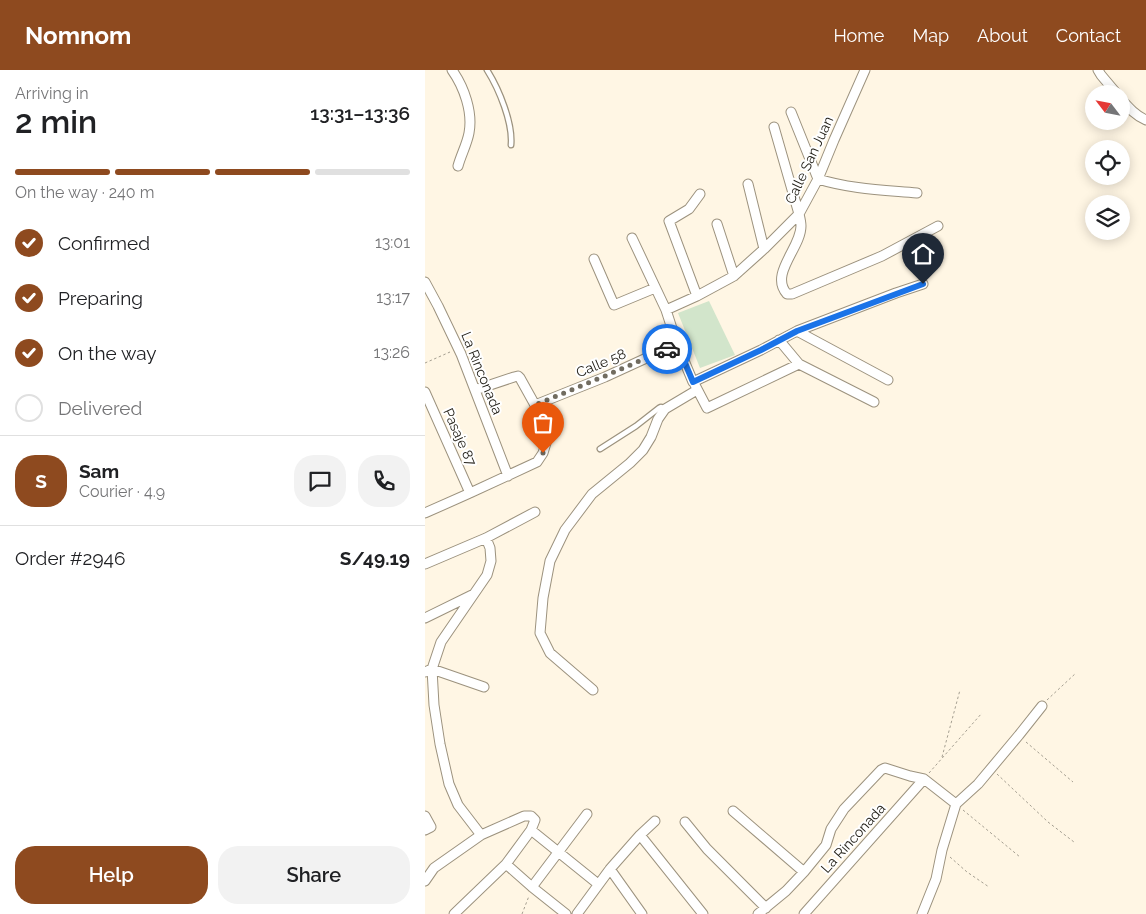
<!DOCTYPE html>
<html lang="en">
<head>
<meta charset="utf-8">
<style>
  :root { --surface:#fff; --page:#f2f2f2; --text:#202124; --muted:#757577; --line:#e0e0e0; --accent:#8e4a1f }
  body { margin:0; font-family:Raleway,sans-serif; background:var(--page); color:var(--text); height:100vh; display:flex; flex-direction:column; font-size:19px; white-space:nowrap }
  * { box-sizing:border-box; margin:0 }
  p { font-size:16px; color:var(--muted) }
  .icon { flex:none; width:28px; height:28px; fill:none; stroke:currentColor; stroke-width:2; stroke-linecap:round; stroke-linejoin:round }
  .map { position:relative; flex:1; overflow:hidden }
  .sheet { display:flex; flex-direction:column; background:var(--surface); width:425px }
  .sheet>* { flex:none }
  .needle { width:32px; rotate:302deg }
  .fabs { position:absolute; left:660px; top:15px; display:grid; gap:10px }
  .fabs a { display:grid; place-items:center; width:45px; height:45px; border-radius:50%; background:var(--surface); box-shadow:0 2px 12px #0003; font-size:25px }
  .pin { position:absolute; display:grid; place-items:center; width:42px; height:42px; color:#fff; margin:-51px -21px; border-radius:50% 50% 50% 0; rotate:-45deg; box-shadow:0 0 5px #0007 }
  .pin .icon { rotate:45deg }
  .courier { position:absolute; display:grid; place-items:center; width:50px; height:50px; margin:-25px; border:4px solid #1a73e8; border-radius:50%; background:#fff; color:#222; box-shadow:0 1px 6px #0007 }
  .headline em { font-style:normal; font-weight:600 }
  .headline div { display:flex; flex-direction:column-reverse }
  .headline { display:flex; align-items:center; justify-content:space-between; height:85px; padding:0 15px }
  h1 { font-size:32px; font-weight:600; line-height:38px }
  .bar { display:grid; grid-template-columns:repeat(4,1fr); gap:8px 5px; align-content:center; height:60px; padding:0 15px }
  .bar i { height:6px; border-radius:4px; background:var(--line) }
  .bar .on { background:var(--accent) }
  .bar p { grid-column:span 4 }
  .line { display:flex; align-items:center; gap:12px; padding:0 15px; border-top:1px solid var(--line) }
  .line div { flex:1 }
  .round { display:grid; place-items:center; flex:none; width:52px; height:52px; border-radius:20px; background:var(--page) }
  ol { padding:0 15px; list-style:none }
  li { display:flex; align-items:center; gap:15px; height:55px }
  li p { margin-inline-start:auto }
  li .icon { padding:5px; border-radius:50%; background:var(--accent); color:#fff; stroke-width:4 }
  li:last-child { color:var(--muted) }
  li i { width:28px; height:28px; border:2px solid var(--line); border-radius:50% }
  .button { display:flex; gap:10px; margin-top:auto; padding:10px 15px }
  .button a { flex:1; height:58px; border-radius:20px; background:var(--accent); color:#fff; font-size:20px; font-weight:600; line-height:58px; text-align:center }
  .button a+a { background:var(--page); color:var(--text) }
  header { display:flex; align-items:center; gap:30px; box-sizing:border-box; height:70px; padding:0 25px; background:var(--accent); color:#fff }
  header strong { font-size:24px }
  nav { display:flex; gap:28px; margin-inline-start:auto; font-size:18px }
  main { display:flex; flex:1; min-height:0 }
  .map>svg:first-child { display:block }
</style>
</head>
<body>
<header>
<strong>Nomnom</strong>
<nav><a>Home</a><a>Map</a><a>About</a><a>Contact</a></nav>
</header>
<main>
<section class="sheet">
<div class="headline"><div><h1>2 min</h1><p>Arriving in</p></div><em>13:31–13:36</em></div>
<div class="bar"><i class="on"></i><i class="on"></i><i class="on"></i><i></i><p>On the way · 240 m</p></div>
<ol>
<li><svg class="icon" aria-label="check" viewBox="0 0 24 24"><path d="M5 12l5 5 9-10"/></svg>Confirmed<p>13:01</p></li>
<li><svg class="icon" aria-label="check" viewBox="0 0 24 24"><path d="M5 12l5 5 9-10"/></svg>Preparing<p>13:17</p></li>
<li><svg class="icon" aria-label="check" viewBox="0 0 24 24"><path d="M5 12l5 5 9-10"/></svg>On the way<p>13:26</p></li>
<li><i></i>Delivered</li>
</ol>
<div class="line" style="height:90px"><b class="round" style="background:var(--accent);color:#fff">S</b><div><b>Sam</b><p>Courier · 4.9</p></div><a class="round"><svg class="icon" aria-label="chat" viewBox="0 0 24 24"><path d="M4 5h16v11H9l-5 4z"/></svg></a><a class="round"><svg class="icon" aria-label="phone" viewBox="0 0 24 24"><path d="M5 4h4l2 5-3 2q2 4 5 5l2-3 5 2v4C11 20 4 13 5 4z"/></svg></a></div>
<div class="line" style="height:65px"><div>Order #2946</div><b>S/49.19</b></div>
<div class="button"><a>Help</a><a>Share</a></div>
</section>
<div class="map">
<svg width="721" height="844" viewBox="0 0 721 844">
  <rect width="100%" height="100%" fill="#fff6e4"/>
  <path fill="#d2e5cb" d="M 284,231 L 310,285 L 275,298 L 253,243 Z"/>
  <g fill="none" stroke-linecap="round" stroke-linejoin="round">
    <defs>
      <path id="service" d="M 62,0 C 74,19 88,53 86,75
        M 175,379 L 211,356 L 234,338 L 236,337 L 240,339"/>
      <path id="minor" d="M 27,0 C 39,17 48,42 44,63 C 42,74 36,85 33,96
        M 440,0 L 409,70 L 393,109 L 374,144 L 339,179 L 309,206 L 272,226 L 241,240 L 252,274 L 268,312 L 336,280 L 372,261 L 471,223 L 498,214
        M 673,0 L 676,5 L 692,24
        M 696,29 C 704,38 710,45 721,50
        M 366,42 L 393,109 C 425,119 459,120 492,123
        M 349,57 L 374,144 C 375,148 376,152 376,156 C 376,178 344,204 362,224 L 367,224 L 457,186 L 513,156
        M 323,114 L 339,179
        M 292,154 L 309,206
        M 207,168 L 241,240
        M 169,189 L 189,235 L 230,218
        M 0,212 L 13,236 L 36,284 L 83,406
        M 272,226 L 244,151 L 264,139 L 275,124
        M 372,261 L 463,310
        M 354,270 L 374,294 L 449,332
        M 270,315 L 282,338 L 374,294
        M 0,322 L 45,423
        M 110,335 L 180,307 L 252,274
        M 0,443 L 45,423 L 112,392 L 118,383 L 121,373 L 110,335 L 95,308 L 93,306 L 89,307 L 50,320
        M 0,494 L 61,468 L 110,442
        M 0,548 L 47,525
        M 0,602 L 7,599 L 59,617
        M 168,620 L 125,583 L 115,563 L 118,528 L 125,491 L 140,460 L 167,424 L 205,393 L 218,380 L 226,367 L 233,349 L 240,339 L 272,320
        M 308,741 L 379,802
        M 0,746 L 6,757 L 0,760
        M 260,752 L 282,779 L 341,838
        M 106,760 L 173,814
        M 56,765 L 33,735 L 24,714 L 15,674 L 9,635 L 7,599 L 16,572 L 62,505 L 66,491 L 65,478 L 61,468
        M 215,765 L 278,844
        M 81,794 L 107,817 L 141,844
        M 185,799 L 217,844
        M 0,811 L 9,798 L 56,765 L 99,746 L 106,746 L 110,750 L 106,760 L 81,794 L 29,844
        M 107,817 L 162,744
        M 152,844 L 185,799 L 215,765 L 230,751
        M 333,844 L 361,821 L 379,802 L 401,775 L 406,759 L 419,739 L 456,700 L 460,698 L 485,706 L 499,709 L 531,734
        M 379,844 L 499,709
        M 497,844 L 511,809 L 517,780 L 531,734 L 553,714 L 594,665 L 617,636"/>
    </defs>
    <use href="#service" stroke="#9c927e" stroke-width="7"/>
    <use href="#minor" stroke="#9c927e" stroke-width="11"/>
    <path stroke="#a59f91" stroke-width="1" stroke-dasharray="2.5 2.5" stroke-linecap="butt" d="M 0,293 L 25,282
      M 622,630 L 651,603
      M 601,672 L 648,712
      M 517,687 L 535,620
      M 504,703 L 557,643
      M 572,704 L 623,752 L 649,772
      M 538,740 L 595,787
      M 525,787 L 542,802 L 564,817
      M 97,844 L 104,826"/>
    <use href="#service" stroke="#fff" stroke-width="4.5"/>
    <use href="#minor" stroke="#fff" stroke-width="9"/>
  </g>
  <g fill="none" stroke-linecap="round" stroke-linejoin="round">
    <path stroke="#716c60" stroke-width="5" stroke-dasharray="0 9" d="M 118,383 L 121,373 L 110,335 L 180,306 L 242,279"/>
    <path stroke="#1a73e8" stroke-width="6" d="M 242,279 L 252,274 L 268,312 L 336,280 L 372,261 L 498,214"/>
  </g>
  <g text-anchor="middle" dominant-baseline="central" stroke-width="4" stroke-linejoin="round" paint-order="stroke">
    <g font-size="14" fill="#242119" stroke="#fff">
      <text transform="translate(384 90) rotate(-65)">Calle San Juan</text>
      <text transform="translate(176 293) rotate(-23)">Calle 58</text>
      <text transform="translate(57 303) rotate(68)">La Rinconada</text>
      <text transform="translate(35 367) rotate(66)">Pasaje 87</text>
      <text transform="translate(428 768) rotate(-48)">La Rinconada</text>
    </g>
  </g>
</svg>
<div class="fabs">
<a><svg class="needle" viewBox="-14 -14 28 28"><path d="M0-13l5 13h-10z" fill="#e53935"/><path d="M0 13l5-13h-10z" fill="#757577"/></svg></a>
<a><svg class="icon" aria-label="locate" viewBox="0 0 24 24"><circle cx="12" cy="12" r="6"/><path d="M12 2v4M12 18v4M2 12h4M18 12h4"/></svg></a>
<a><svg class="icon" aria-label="layers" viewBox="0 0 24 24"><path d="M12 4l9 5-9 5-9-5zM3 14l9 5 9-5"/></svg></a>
</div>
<div class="pin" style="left:118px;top:383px;background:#ea580c"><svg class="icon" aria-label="bag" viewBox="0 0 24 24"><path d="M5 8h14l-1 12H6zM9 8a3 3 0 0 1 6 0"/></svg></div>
<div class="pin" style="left:498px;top:214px;background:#1f2937"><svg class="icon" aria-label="home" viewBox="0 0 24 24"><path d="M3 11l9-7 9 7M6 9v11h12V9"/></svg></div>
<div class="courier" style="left:242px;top:279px"><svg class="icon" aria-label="car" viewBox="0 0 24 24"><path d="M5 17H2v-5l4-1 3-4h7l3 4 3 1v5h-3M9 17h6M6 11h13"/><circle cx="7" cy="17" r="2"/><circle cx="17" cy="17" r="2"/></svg></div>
</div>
</main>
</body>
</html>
